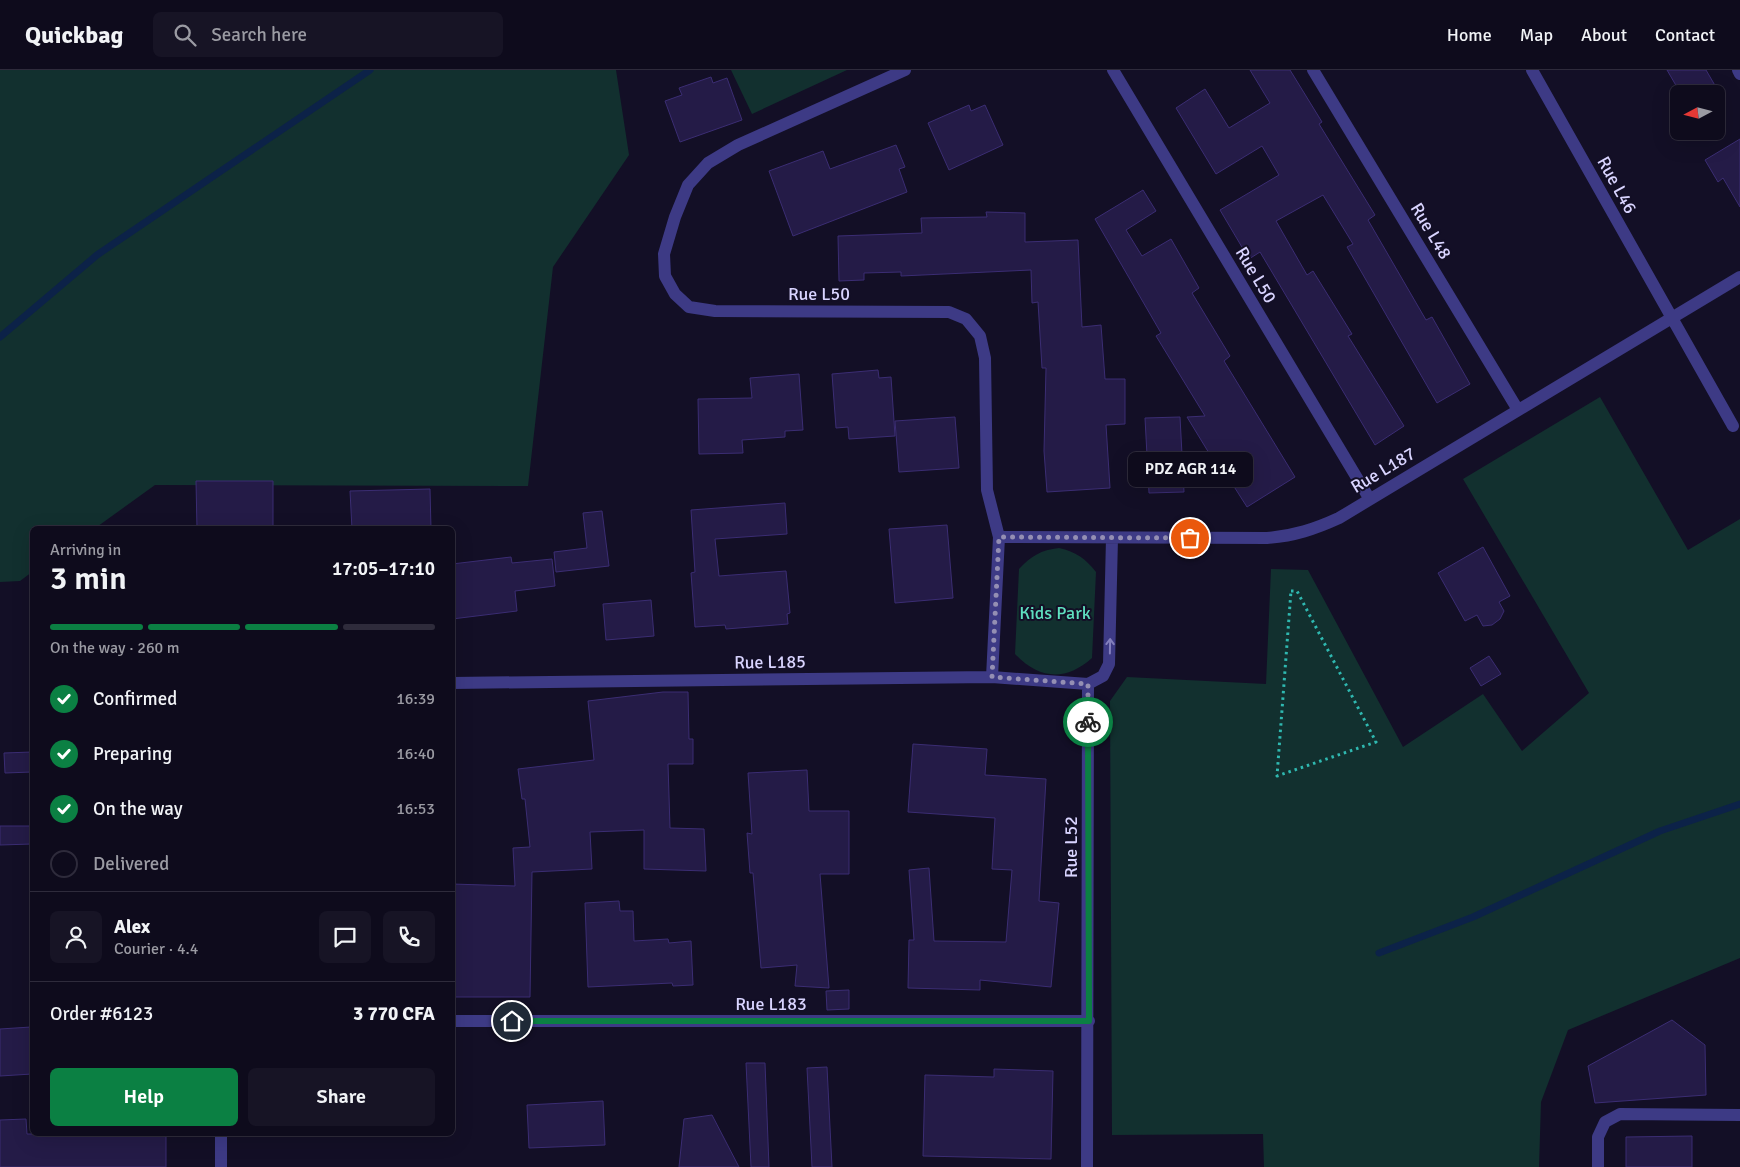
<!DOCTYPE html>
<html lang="en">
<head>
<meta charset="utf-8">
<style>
  :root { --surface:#0e0b1c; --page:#171425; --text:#f1f3f6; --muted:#9b9ba3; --line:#2e2b3b; --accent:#0b8043 }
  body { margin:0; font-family:Signika,sans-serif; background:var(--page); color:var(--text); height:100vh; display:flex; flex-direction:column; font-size:19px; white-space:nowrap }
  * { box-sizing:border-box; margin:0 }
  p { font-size:16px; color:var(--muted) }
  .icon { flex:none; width:28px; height:28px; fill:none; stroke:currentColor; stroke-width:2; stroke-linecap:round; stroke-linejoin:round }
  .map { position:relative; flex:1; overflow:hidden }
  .details { position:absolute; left:30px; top:456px; width:425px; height:610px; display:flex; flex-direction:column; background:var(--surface); border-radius:8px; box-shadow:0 5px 20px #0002,0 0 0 1px var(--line) }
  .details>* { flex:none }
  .needle { width:32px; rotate:263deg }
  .buttons { position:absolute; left:1670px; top:15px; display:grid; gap:10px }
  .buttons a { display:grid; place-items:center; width:55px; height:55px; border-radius:8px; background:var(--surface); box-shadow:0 5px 20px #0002,0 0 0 1px var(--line); font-size:25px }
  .pin { position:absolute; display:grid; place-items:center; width:42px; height:42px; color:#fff; margin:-21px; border:2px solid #fff; border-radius:50%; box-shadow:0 1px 5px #0007 }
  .courier { position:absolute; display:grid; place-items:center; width:50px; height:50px; margin:-25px; border:4px solid #0b8043; border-radius:50%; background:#fff; color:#222; box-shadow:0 1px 6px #0007 }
  .bubble { position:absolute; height:35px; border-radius:8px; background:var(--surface); box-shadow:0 5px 20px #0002,0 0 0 1px var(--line); font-size:16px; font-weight:600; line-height:35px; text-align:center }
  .summary em { font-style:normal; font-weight:600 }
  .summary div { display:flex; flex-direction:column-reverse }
  .summary { display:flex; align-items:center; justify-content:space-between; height:85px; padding:0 20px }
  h1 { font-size:32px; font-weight:600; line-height:38px }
  .bar { display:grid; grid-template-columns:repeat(4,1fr); gap:8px 5px; align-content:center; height:60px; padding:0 20px }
  .bar i { height:6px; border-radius:4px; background:var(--line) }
  .bar .current { background:var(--accent) }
  .bar p { grid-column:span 4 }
  .line { display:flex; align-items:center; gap:12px; padding:0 20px; border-top:1px solid var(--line) }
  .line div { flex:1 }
  .round { display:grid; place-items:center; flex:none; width:52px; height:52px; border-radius:8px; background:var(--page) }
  ol { padding:0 20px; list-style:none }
  li { display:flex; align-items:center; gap:15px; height:55px }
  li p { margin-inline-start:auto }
  li .icon { padding:5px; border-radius:50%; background:var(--accent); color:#fff; stroke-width:4 }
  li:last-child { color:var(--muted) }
  li i { width:28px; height:28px; border:2px solid var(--line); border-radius:50% }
  .primary-button { display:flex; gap:10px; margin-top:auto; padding:10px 20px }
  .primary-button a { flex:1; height:58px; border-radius:8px; background:var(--accent); color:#fff; font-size:20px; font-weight:600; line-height:58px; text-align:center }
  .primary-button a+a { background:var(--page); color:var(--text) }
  header { display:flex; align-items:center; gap:30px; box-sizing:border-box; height:70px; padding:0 25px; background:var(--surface); border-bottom:1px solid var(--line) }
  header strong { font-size:24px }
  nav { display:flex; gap:28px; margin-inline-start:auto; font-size:18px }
  .search { width:350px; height:45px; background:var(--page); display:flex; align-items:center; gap:12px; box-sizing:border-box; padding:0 18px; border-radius:8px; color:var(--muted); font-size:19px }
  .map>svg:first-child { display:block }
</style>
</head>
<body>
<header>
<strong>Quickbag</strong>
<div class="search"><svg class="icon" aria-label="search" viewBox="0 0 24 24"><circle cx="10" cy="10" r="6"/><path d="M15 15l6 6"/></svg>Search here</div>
<nav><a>Home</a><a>Map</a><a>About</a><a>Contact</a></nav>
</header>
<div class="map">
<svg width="1740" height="1097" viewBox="0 0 1740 1097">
  <rect width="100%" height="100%" fill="#130f26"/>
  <path fill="#12302f" d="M 0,0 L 616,0 L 629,85 L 553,197 L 528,416 L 155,415 L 94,459 L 32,459 L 32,502 L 20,511 L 0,512 Z
    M 731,0 L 847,0 L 752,44 Z
    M 1600,327 L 1688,480 L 1740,449 L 1740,888 L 1568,960 L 1541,1032 L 1539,1097 L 1264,1097 L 1263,1064 L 1112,1065 L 1110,631 L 1127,607 L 1266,614 L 1271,499 L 1308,500 L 1403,677 L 1483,624 L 1522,681 L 1589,623 L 1463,409 Z
    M 1059,478 C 1076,482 1085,488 1096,502 L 1092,588 C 1065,612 1039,609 1015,584 L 1019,499 C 1031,486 1041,480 1059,478 Z"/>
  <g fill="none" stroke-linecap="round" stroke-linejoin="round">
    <path stroke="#0c2248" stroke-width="7" d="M 0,267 L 97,185 L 370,0
      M 1379,883 L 1473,847 L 1660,761 L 1740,734"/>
  </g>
  <path fill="#241b47" stroke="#3b2d73" d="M 1250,0 L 1290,0 L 1322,52 L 1319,54 L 1375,145 L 1368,150 L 1426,250 L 1432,247 L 1470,314 L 1437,333 L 1347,177 L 1353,174 L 1323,125 L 1276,151 L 1307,205 L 1313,201 L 1352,264 L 1348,266 L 1404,356 L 1375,375 L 1260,182 L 1249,189 L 1220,140 L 1279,105 L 1262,76 L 1216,104 L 1176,38 L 1205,19 L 1229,58 L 1270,33 Z
    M 1667,0 L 1706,0 L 1720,24 L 1681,24 Z
    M 711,7 L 713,13 L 727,8 L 742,50 L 680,72 L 665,31 L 682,25 L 679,18 Z
    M 969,35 L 971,41 L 985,35 L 1003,75 L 949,100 L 928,53 Z
    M 1740,69 L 1740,137 L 1723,108 L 1718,112 L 1705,90 Z
    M 896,75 L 905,97 L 899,99 L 907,122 L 793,166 L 769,101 L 823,81 L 830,99 Z
    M 1143,120 L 1156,141 L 1126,160 L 1142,186 L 1171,169 L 1199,218 L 1192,223 L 1230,286 L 1224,291 L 1295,407 L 1247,437 L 1226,404 L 1223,406 L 1187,347 L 1205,346 L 1156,266 L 1161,263 L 1095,149 Z
    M 986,142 L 1025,143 L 1025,172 L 1078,170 L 1082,257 L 1101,255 L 1105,309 L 1125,309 L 1125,354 L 1106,355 L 1110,418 L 1047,422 L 1044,381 L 1046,298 L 1042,298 L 1038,232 L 1032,233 L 1031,200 L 901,206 L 901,202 L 864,203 L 864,210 L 839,211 L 838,166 L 922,163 L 921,148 L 987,147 Z
    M 878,300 L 879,308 L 891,307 L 895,366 L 849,369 L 848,357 L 836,358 L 832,304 Z
    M 799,304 L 803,360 L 785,361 L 785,367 L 742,370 L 743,383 L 699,384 L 698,329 L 752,328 L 750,308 Z
    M 955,347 L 959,398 L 899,402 L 895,351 Z
    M 1180,347 L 1184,422 L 1149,423 L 1145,348 Z
    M 196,411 L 273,411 L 273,459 L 197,459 Z
    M 430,419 L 431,459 L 352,459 L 350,421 Z
    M 785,433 L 787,464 L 715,469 L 719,506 L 786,501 L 790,543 L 787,544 L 788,554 L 726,559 L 725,555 L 695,557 L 691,503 L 695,502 L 691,440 Z
    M 602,441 L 609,496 L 556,502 L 554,482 L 587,478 L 583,443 Z
    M 947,455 L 953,528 L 895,533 L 889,459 Z
    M 1483,477 L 1510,526 L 1499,532 L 1504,541 L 1500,549 L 1492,555 L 1483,556 L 1477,545 L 1465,551 L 1438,503 Z
    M 511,487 L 512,493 L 552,489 L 555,516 L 515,521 L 517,541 L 452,549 L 452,494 Z
    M 651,530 L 654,566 L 606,570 L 603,534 Z
    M 1489,586 L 1501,604 L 1481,616 L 1470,598 Z
    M 663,622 L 688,622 L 689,669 L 693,669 L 693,694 L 668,694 L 670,758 L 704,759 L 706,801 L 644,799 L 644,760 L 590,762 L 592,799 L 532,802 L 530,927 L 452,927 L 452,814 L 515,816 L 513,778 L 530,777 L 525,729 L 522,729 L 518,699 L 594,690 L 588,631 Z
    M 913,674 L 987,679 L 985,705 L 1046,709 L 1039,831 L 1059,833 L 1051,917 L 980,910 L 980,920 L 908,918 L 909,870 L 914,870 L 909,800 L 929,798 L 934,871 L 1006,872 L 1012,800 L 992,799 L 995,748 L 908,742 Z
    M 32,682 L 32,702 L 5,703 L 4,683 Z
    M 807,700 L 809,741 L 849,741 L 849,804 L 820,804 L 829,918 L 795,916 L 797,895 L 761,898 L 753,803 L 750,803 L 747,763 L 752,764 L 748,703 Z
    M 0,756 L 32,756 L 32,774 L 0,775 Z
    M 619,831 L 620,841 L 633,841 L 634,871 L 668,869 L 669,873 L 691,871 L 693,915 L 673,916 L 672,913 L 588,917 L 585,833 Z
    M 849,920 L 849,939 L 827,940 L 826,921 Z
    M 1672,950 L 1705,975 L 1706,1025 L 1595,1033 L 1588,996 Z
    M 31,957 L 32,1004 L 0,1006 L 0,959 Z
    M 746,993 L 765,993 L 769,1097 L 751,1097 Z
    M 827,997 L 832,1097 L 812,1097 L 807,998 Z
    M 994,999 L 1053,1001 L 1051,1089 L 923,1086 L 925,1005 L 994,1007 Z
    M 603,1031 L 605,1075 L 529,1078 L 527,1035 Z
    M 712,1045 L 739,1097 L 679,1097 L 684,1049 Z
    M 26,1049 L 27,1064 L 166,1064 L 166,1097 L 0,1097 L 0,1050 Z
    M 1692,1066 L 1692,1097 L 1626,1097 L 1626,1067 Z"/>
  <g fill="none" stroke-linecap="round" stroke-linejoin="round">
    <path stroke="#2fb8b0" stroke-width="3" stroke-dasharray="2.5 4" stroke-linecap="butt" d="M 1291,521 L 1297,521 L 1376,672 L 1277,706 Z"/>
    <path stroke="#3d3a85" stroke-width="12" d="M 905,0 L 738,75 L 708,93 L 688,115 L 675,147 L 664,184 L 665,206 L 675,224 L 689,237 L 715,241 L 949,242 L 966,249 L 980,266 L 985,288 L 987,420 L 999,467 L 992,607
      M 1113,0 L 1369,428
      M 1313,0 L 1518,340
      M 1532,0 L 1733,356
      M 1738,0 L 1740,4
      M 999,467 L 1267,468 C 1294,466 1315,459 1339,448 L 1740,207
      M 452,613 L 992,607 L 1088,614
      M 1088,614 L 1103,606 L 1109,594 L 1112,468
      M 452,951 L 1089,951
      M 221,1097 L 221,1064
      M 1087,1097 L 1088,614
      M 1598,1097 L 1598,1067 L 1605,1052 L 1620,1044 L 1740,1045"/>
  </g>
  <defs><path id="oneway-shaft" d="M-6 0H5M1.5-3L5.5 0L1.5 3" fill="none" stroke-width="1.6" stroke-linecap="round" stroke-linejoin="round" transform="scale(1.25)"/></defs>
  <use stroke="#837fbc" href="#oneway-shaft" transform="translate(1110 576) rotate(-89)"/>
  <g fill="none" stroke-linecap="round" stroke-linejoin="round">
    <path stroke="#948fb3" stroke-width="5" stroke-dasharray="0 9" d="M 1088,652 L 1088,614 L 992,607 L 999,467 L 1190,468"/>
    <path stroke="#0b8043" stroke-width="6" d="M 512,951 L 1089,951 L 1088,652"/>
  </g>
  <g text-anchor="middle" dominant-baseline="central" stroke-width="4" stroke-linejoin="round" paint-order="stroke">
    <g font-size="18" fill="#d9d4ff" stroke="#130f26">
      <text transform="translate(1617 115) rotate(61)">Rue L46</text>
      <text transform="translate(1431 161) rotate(59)">Rue L48</text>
      <text transform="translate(1256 205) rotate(59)">Rue L50</text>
      <text x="819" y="224">Rue L50</text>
      <text transform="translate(1383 400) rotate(-31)">Rue L187</text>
      <text transform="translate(770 592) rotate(-1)">Rue L185</text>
      <text transform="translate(1071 777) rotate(-90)">Rue L52</text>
      <text x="771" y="934">Rue L183</text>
    </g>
    <g font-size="18" fill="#5fe0c0" stroke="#130f26">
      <text x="1055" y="543">Kids Park</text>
    </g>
  </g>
</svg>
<div class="buttons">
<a><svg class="needle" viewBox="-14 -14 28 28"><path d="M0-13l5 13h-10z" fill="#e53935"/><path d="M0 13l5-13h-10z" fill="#9b9ba3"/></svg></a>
</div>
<div class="pin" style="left:1190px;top:468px;background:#ea580c"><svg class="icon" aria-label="bag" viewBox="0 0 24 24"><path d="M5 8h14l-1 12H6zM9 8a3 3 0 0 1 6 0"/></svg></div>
<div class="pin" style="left:512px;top:951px;background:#1f2937"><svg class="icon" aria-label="home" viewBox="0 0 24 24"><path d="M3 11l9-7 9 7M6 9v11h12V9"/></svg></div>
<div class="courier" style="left:1088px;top:652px"><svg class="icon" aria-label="bike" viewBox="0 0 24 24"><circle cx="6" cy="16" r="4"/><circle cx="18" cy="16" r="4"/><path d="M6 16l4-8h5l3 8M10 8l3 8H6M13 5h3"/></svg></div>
<div class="bubble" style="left:1128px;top:382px;width:125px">PDZ AGR 114</div>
<section class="details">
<div class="summary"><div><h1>3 min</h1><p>Arriving in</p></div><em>17:05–17:10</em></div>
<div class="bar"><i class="current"></i><i class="current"></i><i class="current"></i><i></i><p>On the way · 260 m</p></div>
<ol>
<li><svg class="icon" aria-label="check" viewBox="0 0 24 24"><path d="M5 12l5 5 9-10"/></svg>Confirmed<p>16:39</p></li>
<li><svg class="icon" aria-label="check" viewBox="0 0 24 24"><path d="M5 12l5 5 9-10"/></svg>Preparing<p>16:40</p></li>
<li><svg class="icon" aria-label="check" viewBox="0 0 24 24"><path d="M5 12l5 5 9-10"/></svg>On the way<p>16:53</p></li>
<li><i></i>Delivered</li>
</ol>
<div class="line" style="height:90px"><a class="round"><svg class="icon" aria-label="person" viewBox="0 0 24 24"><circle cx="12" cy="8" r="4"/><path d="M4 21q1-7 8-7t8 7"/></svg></a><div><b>Alex</b><p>Courier · 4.4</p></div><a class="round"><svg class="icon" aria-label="chat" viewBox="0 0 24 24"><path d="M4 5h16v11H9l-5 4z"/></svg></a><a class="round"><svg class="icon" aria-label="phone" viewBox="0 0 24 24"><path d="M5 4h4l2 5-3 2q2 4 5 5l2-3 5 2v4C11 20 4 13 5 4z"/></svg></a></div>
<div class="line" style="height:65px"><div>Order #6123</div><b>3 770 CFA</b></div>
<div class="primary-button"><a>Help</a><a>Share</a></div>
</section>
</div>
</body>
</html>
